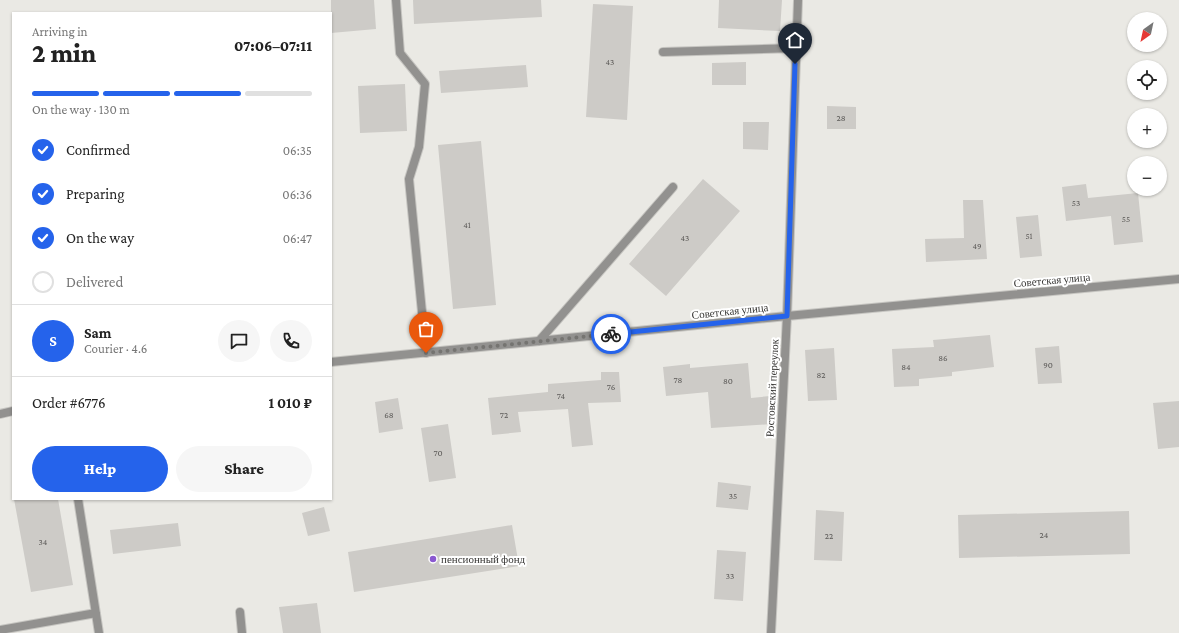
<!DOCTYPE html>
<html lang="en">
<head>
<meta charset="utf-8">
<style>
  :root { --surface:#fff; --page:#f6f6f6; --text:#222; --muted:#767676; --line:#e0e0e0; --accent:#2563eb }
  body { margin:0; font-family:"Crimson Pro",serif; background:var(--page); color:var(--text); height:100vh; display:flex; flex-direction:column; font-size:15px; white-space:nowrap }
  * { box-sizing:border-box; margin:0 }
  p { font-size:13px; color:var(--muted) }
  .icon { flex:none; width:22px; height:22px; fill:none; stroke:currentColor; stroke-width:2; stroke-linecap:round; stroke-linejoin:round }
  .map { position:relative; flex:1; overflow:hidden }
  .details { position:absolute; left:12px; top:12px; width:320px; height:488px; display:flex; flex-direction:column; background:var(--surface); border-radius:0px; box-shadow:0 1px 3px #0004 }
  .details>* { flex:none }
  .needle { width:26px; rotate:213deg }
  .controls { position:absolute; left:1127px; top:12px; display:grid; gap:8px }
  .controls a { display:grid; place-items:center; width:40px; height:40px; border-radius:50%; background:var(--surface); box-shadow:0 1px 3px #0004; font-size:20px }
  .pin { position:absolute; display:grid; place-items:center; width:34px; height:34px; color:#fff; margin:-41px -17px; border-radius:50% 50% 50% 0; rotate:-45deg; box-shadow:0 0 4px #0007 }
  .pin .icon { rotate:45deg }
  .courier { position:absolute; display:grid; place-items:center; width:40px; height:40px; margin:-20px; border:3px solid #2563eb; border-radius:50%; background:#fff; color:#222; box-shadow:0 1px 5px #0007 }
  .summary em { font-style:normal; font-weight:800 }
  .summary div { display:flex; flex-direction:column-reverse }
  .summary { display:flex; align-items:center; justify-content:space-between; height:68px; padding:0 20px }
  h1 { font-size:26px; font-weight:800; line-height:30px }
  .bar { display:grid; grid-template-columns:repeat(4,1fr); gap:6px 4px; align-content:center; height:48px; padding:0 20px }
  .bar i { height:5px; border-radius:3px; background:var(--line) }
  .bar .current { background:var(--accent) }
  .bar p { grid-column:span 4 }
  .line { display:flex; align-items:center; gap:10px; padding:0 20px; border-top:1px solid var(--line) }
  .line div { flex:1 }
  .round { display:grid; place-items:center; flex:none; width:42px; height:42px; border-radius:21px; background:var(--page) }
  ol { padding:0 20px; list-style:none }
  li { display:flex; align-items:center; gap:12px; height:44px }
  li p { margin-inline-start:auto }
  li .icon { padding:4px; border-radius:50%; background:var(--accent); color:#fff; stroke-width:4 }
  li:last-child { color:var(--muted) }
  li i { width:22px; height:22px; border:2px solid var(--line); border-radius:50% }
  .button { display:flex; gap:8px; margin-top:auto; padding:8px 20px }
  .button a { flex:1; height:46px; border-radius:24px; background:var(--accent); color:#fff; font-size:16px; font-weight:800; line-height:46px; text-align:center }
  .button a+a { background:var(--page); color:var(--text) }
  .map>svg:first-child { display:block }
</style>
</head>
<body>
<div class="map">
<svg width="1179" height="633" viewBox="0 0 1179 633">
  <rect width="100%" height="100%" fill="#eae9e4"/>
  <path fill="#cdcbc7" d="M 331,0 L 374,0 L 376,29 L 331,33 Z
    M 413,0 L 541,0 L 542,17 L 414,24 Z
    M 719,0 L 782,0 L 780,31 L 718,28 Z
    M 593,4 L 633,6 L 627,120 L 586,117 Z
    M 746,62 L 746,85 L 712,85 L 712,63 Z
    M 526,65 L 528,87 L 441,93 L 439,71 Z
    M 405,84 L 407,131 L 360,133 L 358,86 Z
    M 827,106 L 856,107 L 856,129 L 827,129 Z
    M 743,122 L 769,122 L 768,150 L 743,149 Z
    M 481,141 L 496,305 L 453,309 L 438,145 Z
    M 703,179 L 740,211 L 666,296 L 629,264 Z
    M 1086,184 L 1088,198 L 1138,193 L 1143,242 L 1114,245 L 1111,216 L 1066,221 L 1062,187 Z
    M 963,200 L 983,200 L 987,259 L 926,262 L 925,239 L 964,238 Z
    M 1038,215 L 1042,256 L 1020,258 L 1016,217 Z
    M 990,335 L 994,367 L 952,372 L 952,376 L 919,379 L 919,386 L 894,387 L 892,349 L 934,347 L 933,340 Z
    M 1059,346 L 1062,383 L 1038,384 L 1035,348 Z
    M 834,348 L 837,400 L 808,401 L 805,350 Z
    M 748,363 L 751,398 L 770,396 L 772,424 L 711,428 L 708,392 L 666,396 L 663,367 L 690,364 L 690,368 Z
    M 601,372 L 619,372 L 621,402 L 588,403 L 593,445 L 572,447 L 568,409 L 518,412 L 521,432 L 492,435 L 488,398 L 548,392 L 548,384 L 601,380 Z
    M 398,398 L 403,429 L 379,433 L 375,402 Z
    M 1179,401 L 1179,447 L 1158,449 L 1153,403 Z
    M 448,424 L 456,478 L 429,482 L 421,428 Z
    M 718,482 L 751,486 L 748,510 L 716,507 Z
    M 14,499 L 58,499 L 73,585 L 31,592 Z
    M 324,507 L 330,531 L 308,536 L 302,513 Z
    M 816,510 L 844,512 L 842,561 L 814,560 Z
    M 1129,511 L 1130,554 L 959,558 L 958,515 Z
    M 178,523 L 181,546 L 113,554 L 110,530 Z
    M 512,525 L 519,566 L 354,592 L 348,552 Z
    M 717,550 L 746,552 L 743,601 L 714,599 Z
    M 317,603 L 321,633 L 283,633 L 279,607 Z"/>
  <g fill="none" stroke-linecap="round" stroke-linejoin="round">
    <defs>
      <path id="lane" d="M 396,0 L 400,53 L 425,84 L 419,147 L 409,179 L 426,353
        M 663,52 L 796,48
        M 539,341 L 673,187
        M 78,499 L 99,633
        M 240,612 L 242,633
        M 0,630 L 96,613"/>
      <path id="street" d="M 331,362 L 787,316 L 1179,279
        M 0,414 L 13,411
        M 771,633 L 787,316 L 798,0"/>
    </defs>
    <use href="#lane" stroke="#c6c5c1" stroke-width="10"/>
    <use href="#street" stroke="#c6c5c1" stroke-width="10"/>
    <use href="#lane" stroke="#92918f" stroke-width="8"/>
    <use href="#street" stroke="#92918f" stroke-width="8"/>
  </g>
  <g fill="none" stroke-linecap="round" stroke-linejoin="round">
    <path stroke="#757471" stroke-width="4" stroke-dasharray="0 7.2" d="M 426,353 L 611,334"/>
    <path stroke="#2563eb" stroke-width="5" d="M 611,334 L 787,316 L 795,64"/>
  </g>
  <circle fill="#8a58d0" stroke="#fff" stroke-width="1.5" cx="433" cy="559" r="4"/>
  <g text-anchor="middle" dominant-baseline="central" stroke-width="4" stroke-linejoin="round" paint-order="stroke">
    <g font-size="9" fill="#5c5a58">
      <text x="610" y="62">43</text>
      <text x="841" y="118">28</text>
      <text x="1076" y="203">53</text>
      <text x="1126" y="219">55</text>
      <text x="467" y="225">41</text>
      <text x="1029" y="236">51</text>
      <text x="685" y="238">43</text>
      <text x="977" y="246">49</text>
      <text x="943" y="358">86</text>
      <text x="1048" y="365">90</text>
      <text x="906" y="367">84</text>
      <text x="821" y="375">82</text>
      <text x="678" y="380">78</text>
      <text x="728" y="381">80</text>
      <text x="611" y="387">76</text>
      <text x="561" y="396">74</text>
      <text x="389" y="415">68</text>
      <text x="504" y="415">72</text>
      <text x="438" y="453">70</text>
      <text x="733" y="496">35</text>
      <text x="1044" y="535">24</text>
      <text x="829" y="536">22</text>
      <text x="43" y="542">34</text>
      <text x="730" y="576">33</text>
    </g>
    <g font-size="11" fill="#363533" stroke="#fff">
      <text transform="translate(1052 280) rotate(-5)">Советская улица</text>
      <text transform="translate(730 311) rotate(-6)">Советская улица</text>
      <text transform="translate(772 388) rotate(-87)">Ростовский переулок</text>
    </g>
    <g font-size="11" fill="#363533" stroke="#fff" text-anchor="start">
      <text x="441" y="559">пенсионный фонд</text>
    </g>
  </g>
</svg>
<div class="controls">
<a><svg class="needle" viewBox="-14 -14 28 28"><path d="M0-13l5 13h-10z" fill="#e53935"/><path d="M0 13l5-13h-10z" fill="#767676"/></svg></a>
<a><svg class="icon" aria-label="locate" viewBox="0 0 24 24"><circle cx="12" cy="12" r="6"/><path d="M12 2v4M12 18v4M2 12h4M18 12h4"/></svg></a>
<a>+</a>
<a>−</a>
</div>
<div class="pin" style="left:426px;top:353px;background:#ea580c"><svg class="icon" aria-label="bag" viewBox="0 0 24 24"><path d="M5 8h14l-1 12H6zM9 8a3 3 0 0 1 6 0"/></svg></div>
<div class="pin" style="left:795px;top:64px;background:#1f2937"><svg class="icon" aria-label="home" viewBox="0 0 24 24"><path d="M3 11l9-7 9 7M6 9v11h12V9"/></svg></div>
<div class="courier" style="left:611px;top:334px"><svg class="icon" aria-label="bike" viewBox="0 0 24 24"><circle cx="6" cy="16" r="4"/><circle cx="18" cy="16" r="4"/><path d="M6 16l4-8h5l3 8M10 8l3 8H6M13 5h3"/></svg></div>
<section class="details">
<div class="summary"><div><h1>2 min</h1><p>Arriving in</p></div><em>07:06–07:11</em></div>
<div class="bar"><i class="current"></i><i class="current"></i><i class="current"></i><i></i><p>On the way · 130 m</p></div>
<ol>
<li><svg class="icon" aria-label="check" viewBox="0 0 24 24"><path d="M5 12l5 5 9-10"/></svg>Confirmed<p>06:35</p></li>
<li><svg class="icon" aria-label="check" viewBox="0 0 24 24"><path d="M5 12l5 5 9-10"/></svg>Preparing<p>06:36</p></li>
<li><svg class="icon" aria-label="check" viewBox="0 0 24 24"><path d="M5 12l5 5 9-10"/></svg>On the way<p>06:47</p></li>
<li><i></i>Delivered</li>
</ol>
<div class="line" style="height:72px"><b class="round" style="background:var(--accent);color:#fff">S</b><div><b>Sam</b><p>Courier · 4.6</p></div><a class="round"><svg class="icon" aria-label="chat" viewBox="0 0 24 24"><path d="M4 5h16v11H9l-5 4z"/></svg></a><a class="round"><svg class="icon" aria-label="phone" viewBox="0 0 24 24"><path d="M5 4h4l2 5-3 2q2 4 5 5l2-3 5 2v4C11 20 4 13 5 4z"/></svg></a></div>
<div class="line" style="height:52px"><div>Order #6776</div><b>1 010 ₽</b></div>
<div class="button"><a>Help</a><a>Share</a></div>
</section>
</div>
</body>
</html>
